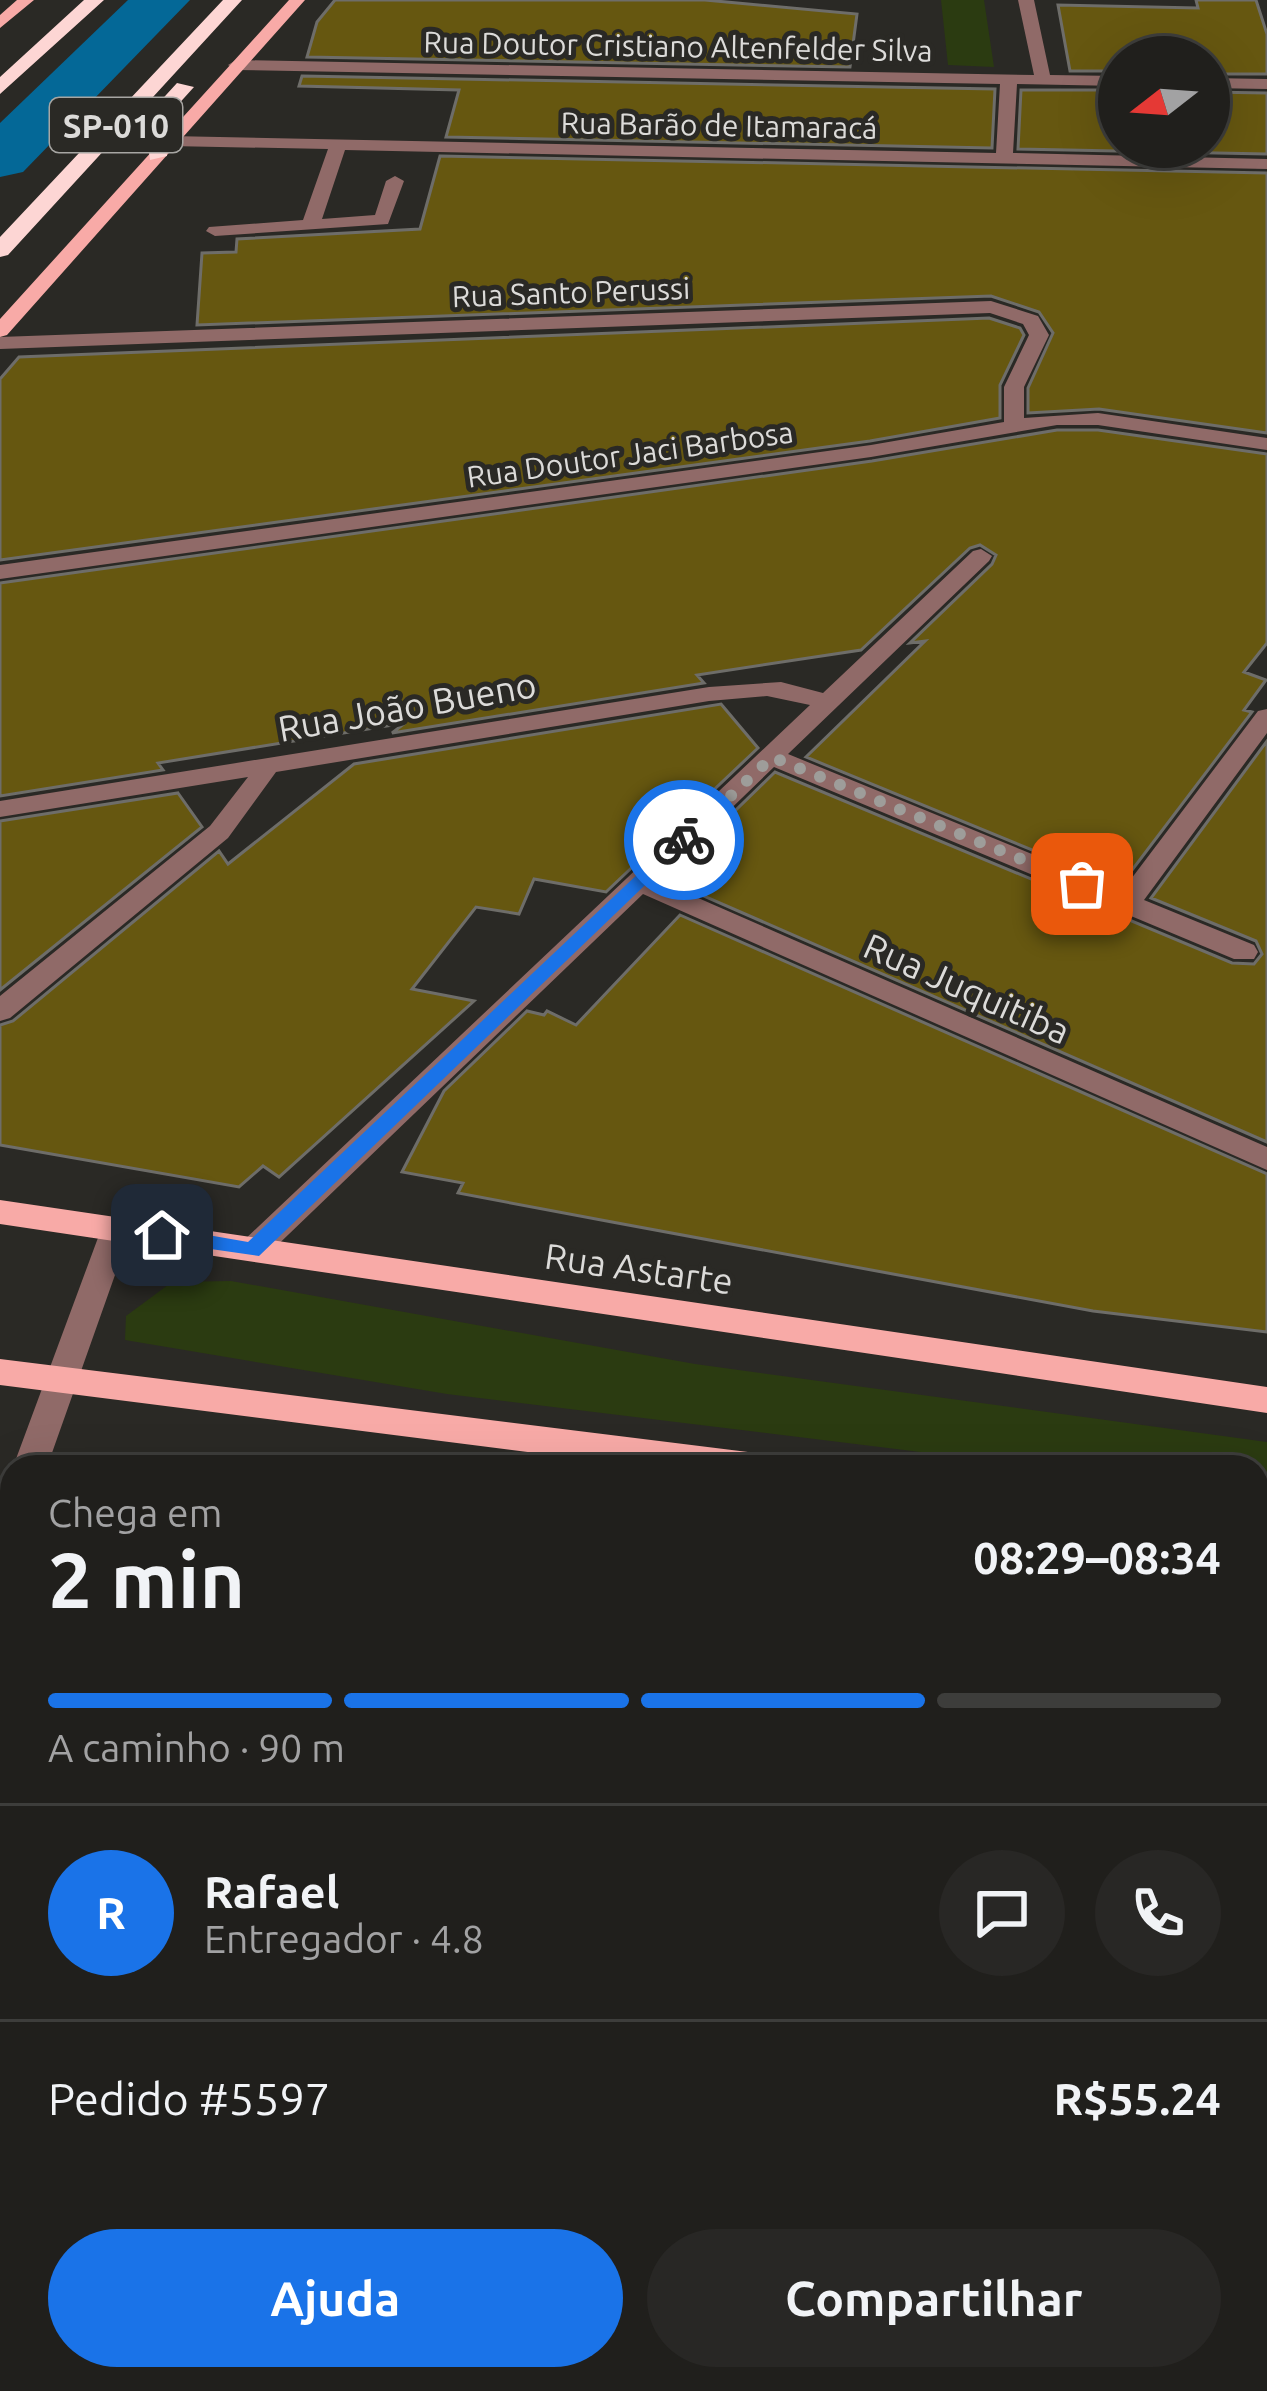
<!DOCTYPE html>
<html lang="pt">
<head>
<meta charset="utf-8">
<style>
  :root { --surface:#201f1c; --page:#282725; --text:#f1f3f6; --muted:#a2a2a3; --line:#3d3d3b; --accent:#1a73e8 }
  body { margin:0; font-family:Ubuntu,sans-serif; background:var(--page); color:var(--text); height:100vh; display:flex; flex-direction:column; font-size:45px; white-space:nowrap }
  * { box-sizing:border-box; margin:0 }
  p { font-size:39px; color:var(--muted) }
  .icon { flex:none; width:66px; height:66px; fill:none; stroke:currentColor; stroke-width:2; stroke-linecap:round; stroke-linejoin:round }
  .map { position:relative; flex:1; overflow:hidden }
  .side { position:absolute; left:0px; top:1455px; width:1269px; height:936px; display:flex; flex-direction:column; background:var(--surface); border-radius:36px 36px 0 0; box-shadow:0 12px 48px #0002,0 0 0 3px var(--line) }
  .side>* { flex:none }
  .needle { width:78px; rotate:253deg }
  .buttons { position:absolute; left:1098px; top:36px; display:grid; gap:24px }
  .buttons a { display:grid; place-items:center; width:132px; height:132px; border-radius:50%; background:var(--surface); box-shadow:0 12px 48px #0002,0 0 0 3px var(--line); font-size:60px }
  .pin { position:absolute; display:grid; place-items:center; width:102px; height:102px; color:#fff; margin:-51px; border-radius:24px; box-shadow:0 6px 18px #0006 }
  .courier { position:absolute; display:grid; place-items:center; width:120px; height:120px; margin:-60px; border:9px solid #1a73e8; border-radius:50%; background:#fff; color:#222; box-shadow:0 3px 15px #0007 }
  .headline em { font-style:normal; font-weight:600 }
  .headline div { display:flex; flex-direction:column-reverse }
  .headline { display:flex; align-items:center; justify-content:space-between; height:204px; padding:0 48px }
  h1 { font-size:78px; font-weight:600; line-height:90px }
  .bar { display:grid; grid-template-columns:repeat(4,1fr); gap:18px 12px; align-content:center; height:144px; padding:0 48px }
  .bar i { height:15px; border-radius:9px; background:var(--line) }
  .bar .current { background:var(--accent) }
  .bar p { grid-column:span 4 }
  .line { display:flex; align-items:center; gap:30px; padding:0 48px; border-top:3px solid var(--line) }
  .line div { flex:1 }
  .round { display:grid; place-items:center; flex:none; width:126px; height:126px; border-radius:63px; background:var(--page) }
  .button { display:flex; gap:24px; margin-top:auto; padding:24px 48px }
  .button a { flex:1; height:138px; border-radius:72px; background:var(--accent); color:#fff; font-size:48px; font-weight:600; line-height:138px; text-align:center }
  .button a+a { background:var(--page); color:var(--text) }
  .map>svg:first-child { display:block }
</style>
</head>
<body>
<div class="map">
<svg width="1267" height="2391" viewBox="0 0 1267 2391">
  <rect width="100%" height="100%" fill="#2a2925"/>
  <path fill="#2b3b11" d="M 941,0 L 984,0 L 994,67 L 948,65 Z
    M 231,1281 L 695,1364 L 1267,1442 L 1267,1500 L 1257,1498 L 1257,1467 L 1043,1467 L 447,1394 L 125,1340 L 126,1316 L 172,1282 Z"/>
  <g fill="none" stroke-linecap="round" stroke-linejoin="round">
    <path fill="#046897" fill-rule="evenodd" d="M 128,0 L 190,0 L 23,172 L 0,177 L 0,123 Z"/>
  </g>
  <path fill="#665710" stroke="#6e6d69" stroke-width="3" d="M 335,0 L 705,0 L 857,14 L 850,67 L 307,57 L 317,22 Z
    M 1196,0 L 1256,0 L 1267,34 L 1267,74 L 1209,74 L 1209,57 L 1119,57 L 1119,71 L 1070,71 L 1058,5 L 1198,8 Z
    M 302,76 L 995,89 L 992,148 L 446,137 L 459,90 L 299,86 Z
    M 1021,90 L 1119,90 L 1119,147 L 1209,147 L 1209,92 L 1267,93 L 1267,154 L 1018,149 Z
    M 440,156 L 1267,173 L 1267,433 L 1099,409 L 1028,413 L 1028,388 L 1053,333 L 1039,312 L 991,296 L 197,325 L 202,253 L 236,252 L 237,239 L 420,229 Z
    M 989,318 L 1020,328 L 1024,335 L 1000,385 L 1000,418 L 870,441 L 0,560 L 0,379 L 19,357 Z
    M 1057,430 L 1098,430 L 1267,454 L 1267,643 L 1244,672 L 1266,680 L 1244,710 L 1252,712 L 1120,886 L 806,757 L 925,641 L 910,643 L 992,564 L 996,555 L 980,545 L 970,548 L 861,650 L 697,675 L 704,683 L 392,733 L 405,723 L 158,763 L 163,770 L 0,796 L 0,583 L 872,461 Z
    M 721,704 L 758,748 L 606,892 L 534,879 L 519,914 L 476,907 L 412,989 L 474,1001 L 279,1177 L 263,1166 L 239,1187 L 0,1145 L 0,1025 L 13,1021 L 219,851 L 228,864 L 354,764 Z
    M 1267,741 L 1267,1142 L 665,879 L 775,772 L 1232,963 L 1254,964 L 1262,954 L 1256,941 L 1151,898 Z
    M 178,793 L 202,827 L 0,990 L 0,821 Z
    M 680,915 L 1267,1174 L 1267,1332 L 1093,1311 L 612,1222 L 458,1193 L 463,1183 L 402,1172 L 444,1091 L 527,1011 L 544,1015 L 547,1011 L 576,1025 Z"/>
  <g fill="none" stroke-linecap="round" stroke-linejoin="round">
    <path fill="#906a68" fill-rule="evenodd" d="M 1018,0 L 1034,0 L 1050,75 L 1119,76 L 1119,86 L 1017,84 L 1013,153 L 1267,159 L 1267,169 L 345,150 L 322,219 L 375,215 L 386,181 L 395,176 L 404,181 L 388,224 L 215,236 L 206,231 L 209,227 L 303,220 L 328,149 L 170,146 L 161,141 L 170,136 L 996,153 L 1000,84 L 236,70 L 228,65 L 236,60 L 1034,75 Z
      M 1209,78 L 1267,79 L 1267,89 L 1209,88 Z
      M 991,301 L 1038,316 L 1049,335 L 1024,387 L 1024,418 L 1098,413 L 1267,438 L 1267,450 L 1098,425 L 1057,425 L 871,457 L 0,579 L 0,565 L 871,445 L 1004,422 L 1004,387 L 1029,335 L 1023,324 L 990,313 L 0,349 L 0,337 Z
      M 981,549 L 992,556 L 989,561 L 788,754 L 1122,891 L 1258,711 L 1267,709 L 1267,733 L 1144,900 L 1254,945 L 1258,952 L 1254,959 L 1234,959 L 774,767 L 657,880 L 1267,1147 L 1267,1170 L 643,894 L 263,1259 L 241,1259 L 237,1251 L 241,1243 L 810,705 L 767,696 L 709,701 L 276,772 L 228,838 L 10,1018 L 0,1021 L 0,996 L 210,826 L 248,777 L 0,817 L 0,801 L 709,687 L 781,682 L 823,693 L 973,551 Z
      M 117,1215 L 128,1219 L 132,1227 L 47,1467 L 13,1467 L 102,1227 L 106,1219 Z
      M 12,1496 L 12,1552 L 0,1556 L 0,1501 Z
      M 0,2333 L 12,2335 L 12,2379 L 0,2377 Z
      M 112,2379 L 217,2379 L 222,2391 L 117,2391 Z"/>
    <path fill="#f8aaa7" fill-rule="evenodd" d="M 17,0 L 34,0 L 0,28 L 0,15 Z
      M 289,0 L 305,0 L 7,335 L 0,337 L 0,319 Z
      M 0,1200 L 1267,1387 L 1267,1413 L 0,1224 Z
      M 0,1359 L 756,1453 L 768,1457 L 773,1467 L 645,1467 L 0,1385 Z
      M 1257,1517 L 1267,1518 L 1267,1548 L 1257,1547 Z"/>
    <path fill="#fdd6d4" fill-rule="evenodd" d="M 84,0 L 104,0 L 0,94 L 0,77 Z
      M 223,0 L 242,0 L 8,255 L 0,257 L 0,237 Z
      M 177,83 L 194,87 L 165,119 L 167,156 L 150,160 L 145,118 Z"/>
  </g>
  <path fill="#1a73e8" d="M 678,836 L 692,840 L 259,1256 L 155,1241 L 155,1230 L 162,1227 L 248,1242 Z"/>
  <g fill="none" stroke-linecap="round" stroke-linejoin="round">
    <path stroke="#9e9d9a" stroke-width="12" stroke-dasharray="0 21.6" d="M 684,840 L 772,757 L 1082,884"/>
  </g>
  <g text-anchor="middle" dominant-baseline="central" stroke-width="10" stroke-linejoin="round" paint-order="stroke">
    <g font-size="30" fill="#dcdbd9" stroke="#2a2925">
      <text transform="translate(678 46) rotate(1)">Rua Doutor Cristiano Altenfelder Silva</text>
      <text transform="translate(719 125) rotate(1)">Rua Barão de Itamaracá</text>
      <text transform="translate(571 292) rotate(-2)">Rua Santo Perussi</text>
      <text transform="translate(630 454) rotate(-8)">Rua Doutor Jaci Barbosa</text>
    </g>
    <rect fill="#2a2925" stroke="#a7a6a3" stroke-width="3" x="50" y="98" width="132" height="54" rx="9"/>
    <g font-size="33" font-weight="bold" fill="#dcdbd9">
      <text x="116" y="125">SP-010</text>
    </g>
    <g font-size="36" fill="#dcdbd9" stroke="#2a2925">
      <text transform="translate(407 706) rotate(-10)">Rua João Bueno</text>
      <text transform="translate(967 988) rotate(24)">Rua Juquitiba</text>
      <text transform="translate(639 1268) rotate(8)">Rua Astarte</text>
    </g>
  </g>
</svg>
<div class="buttons">
<a><svg class="needle" viewBox="-14 -14 28 28"><path d="M0-13l5 13h-10z" fill="#e53935"/><path d="M0 13l5-13h-10z" fill="#a2a2a3"/></svg></a>
</div>
<div class="pin" style="left:1082px;top:884px;background:#ea580c"><svg class="icon" aria-label="bag" viewBox="0 0 24 24"><path d="M5 8h14l-1 12H6zM9 8a3 3 0 0 1 6 0"/></svg></div>
<div class="pin" style="left:162px;top:1235px;background:#1f2937"><svg class="icon" aria-label="home" viewBox="0 0 24 24"><path d="M3 11l9-7 9 7M6 9v11h12V9"/></svg></div>
<div class="courier" style="left:684px;top:840px"><svg class="icon" aria-label="bike" viewBox="0 0 24 24"><circle cx="6" cy="16" r="4"/><circle cx="18" cy="16" r="4"/><path d="M6 16l4-8h5l3 8M10 8l3 8H6M13 5h3"/></svg></div>
<section class="side">
<div class="headline"><div><h1>2 min</h1><p>Chega em</p></div><em>08:29–08:34</em></div>
<div class="bar"><i class="current"></i><i class="current"></i><i class="current"></i><i></i><p>A caminho · 90 m</p></div>
<div class="line" style="height:216px"><b class="round" style="background:var(--accent);color:#fff">R</b><div><b>Rafael</b><p>Entregador · 4.8</p></div><a class="round"><svg class="icon" aria-label="chat" viewBox="0 0 24 24"><path d="M4 5h16v11H9l-5 4z"/></svg></a><a class="round"><svg class="icon" aria-label="phone" viewBox="0 0 24 24"><path d="M5 4h4l2 5-3 2q2 4 5 5l2-3 5 2v4C11 20 4 13 5 4z"/></svg></a></div>
<div class="line" style="height:156px"><div>Pedido #5597</div><b>R$55.24</b></div>
<div class="button"><a>Ajuda</a><a>Compartilhar</a></div>
</section>
</div>
</body>
</html>
